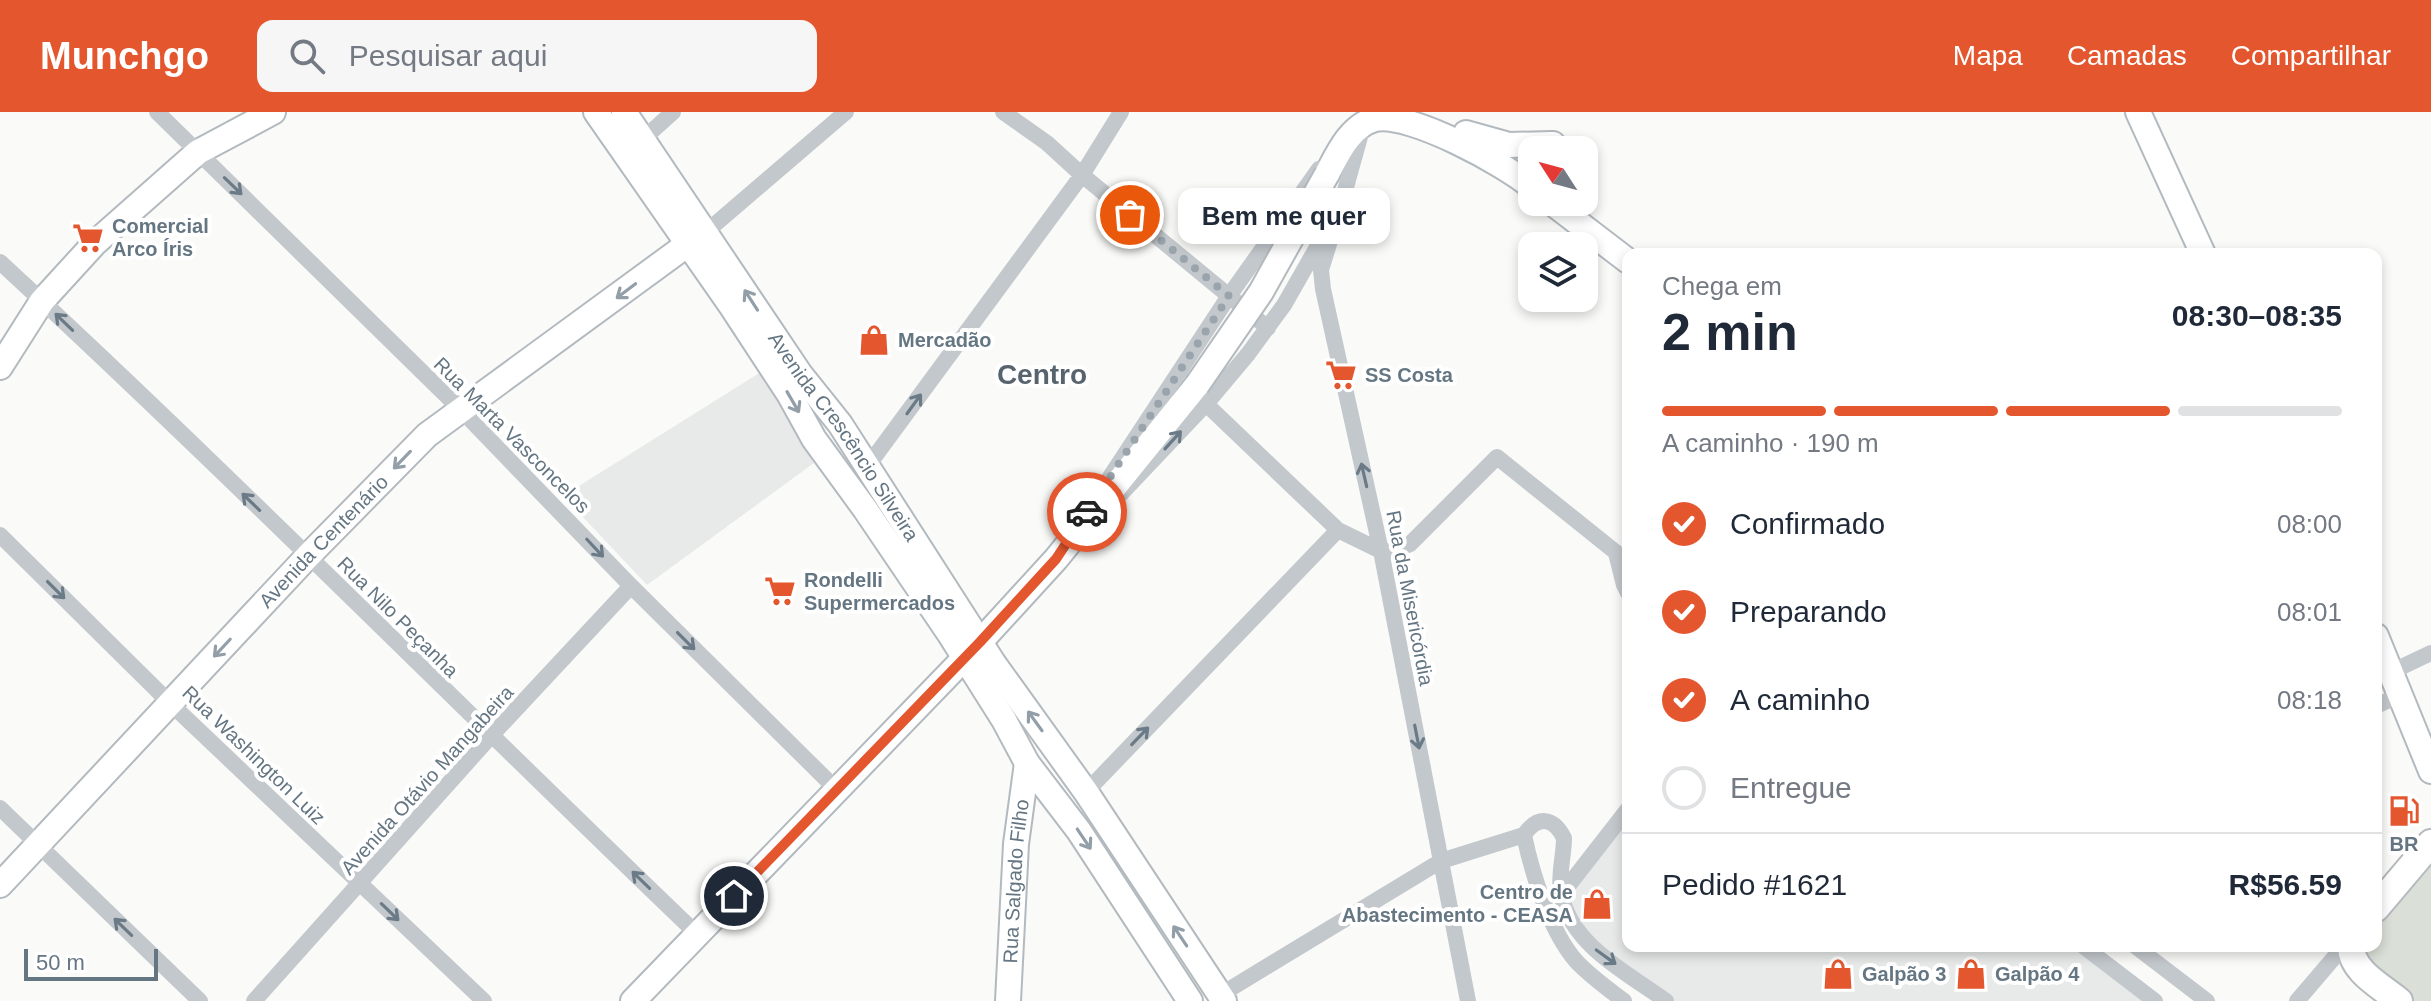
<!DOCTYPE html>
<html lang="pt">
<head>
<meta charset="utf-8">
<style>
  :root { --surface:#fff; --page:#f6f6f7; --text:#1f2937; --muted:#747a83; --line:#e0e1e3; --accent:#e4572e }
  body { margin:0; font-family:Helvetica,sans-serif; background:var(--page); color:var(--text); height:100vh; display:flex; flex-direction:column; font-size:30px; white-space:nowrap }
  * { box-sizing:border-box; margin:0 }
  p { font-size:26px; color:var(--muted) }
  .icon { flex:none; width:44px; height:44px; fill:none; stroke:currentColor; stroke-width:2; stroke-linecap:round; stroke-linejoin:round }
  .map { position:relative; flex:1; overflow:hidden }
  .panel { position:absolute; left:1622px; top:136px; width:760px; height:704px; display:flex; flex-direction:column; background:var(--surface); border-radius:16px; box-shadow:0 4px 12px #0003 }
  .panel>* { flex:none }
  .needle { width:52px; rotate:306deg }
  .buttons { position:absolute; left:1518px; top:24px; display:grid; gap:16px }
  .buttons a { display:grid; place-items:center; width:80px; height:80px; border-radius:16px; background:var(--surface); box-shadow:0 4px 12px #0003; font-size:40px }
  .scale { position:absolute; left:24px; bottom:20px; width:134px; box-sizing:border-box; padding-left:8px; border:4px solid #657683; border-top:0; font-size:22px; line-height:28px; white-space:nowrap; color:#657683; -webkit-text-stroke:6px #fff; paint-order:stroke }
  .pin { position:absolute; display:grid; place-items:center; width:68px; height:68px; color:#fff; margin:-34px; border:4px solid #fff; border-radius:50%; box-shadow:0 2px 8px #0007 }
  .courier { position:absolute; display:grid; place-items:center; width:80px; height:80px; margin:-40px; border:6px solid #e4572e; border-radius:50%; background:#fff; color:#222; box-shadow:0 2px 10px #0007 }
  .bubble { position:absolute; height:56px; border-radius:16px; background:var(--surface); box-shadow:0 4px 12px #0003; font-size:26px; font-weight:700; line-height:56px; text-align:center }
  .overview em { font-style:normal; font-weight:700 }
  .overview div { display:flex; flex-direction:column-reverse }
  .overview { display:flex; align-items:center; justify-content:space-between; height:136px; padding:0 40px }
  h1 { font-size:52px; font-weight:700; line-height:60px }
  .bar { display:grid; grid-template-columns:repeat(4,1fr); gap:12px 8px; align-content:center; height:96px; padding:0 40px }
  .bar i { height:10px; border-radius:6px; background:var(--line) }
  .bar .current { background:var(--accent) }
  .bar p { grid-column:span 4 }
  .line { display:flex; align-items:center; gap:20px; padding:0 40px; border-top:2px solid var(--line) }
  .line div { flex:1 }
  ol { padding:0 40px; list-style:none }
  li { display:flex; align-items:center; gap:24px; height:88px }
  li p { margin-inline-start:auto }
  li .icon { padding:8px; border-radius:50%; background:var(--accent); color:#fff; stroke-width:4 }
  li:last-child { color:var(--muted) }
  li i { width:44px; height:44px; border:4px solid var(--line); border-radius:50% }
  header { display:flex; align-items:center; gap:48px; box-sizing:border-box; height:112px; padding:0 40px; background:var(--accent); color:#fff }
  header strong { font-size:38px }
  nav { display:flex; gap:44px; margin-inline-start:auto; font-size:28px }
  .search { width:560px; height:72px; background:var(--page); display:flex; align-items:center; gap:20px; box-sizing:border-box; padding:0 28px; border-radius:16px; color:var(--muted); font-size:30px }
  .map>svg:first-child { display:block }
</style>
</head>
<body>
<header>
<strong>Munchgo</strong>
<div class="search"><svg class="icon" aria-label="search" viewBox="0 0 24 24"><circle cx="10" cy="10" r="6"/><path d="M15 15l6 6"/></svg>Pesquisar aqui</div>
<nav><a>Mapa</a><a>Camadas</a><a>Compartilhar</a></nav>
</header>
<div class="map">
<svg width="2431" height="889" viewBox="0 0 2431 889">
  <rect width="100%" height="100%" fill="#fafaf8"/>
  <path fill="#e8e9e9" d="M 761,260 L 814,351 L 647,473 L 563,384 Z
    M 1628,697 L 1628,834 L 2083,834 L 2155,889 L 1666,889 L 1595,838 L 1561,783 Z"/>
  <path fill="#dadfd7" d="M 2431,731 L 2431,889 L 2399,889 L 2351,834 L 2376,834 L 2376,796 Z"/>
  <g fill="none" stroke-linecap="round" stroke-linejoin="round">
    <defs>
      <g id="secondary">
        <path d="M 596,0 L 732,195 L 789,282 L 814,327 L 865,397 L 951,524 L 1004,608 L 1027,651 L 1079,719 L 1190,889"/>
        <path id="s1" d="M 624,0 L 800,262 L 840,312 L 994,552 L 1086,680 L 1224,889"/>
        <path d="M 2138,0 L 2203,142"/>
        <path d="M 1466,21 L 1509,33 L 1553,32"/>
        <path d="M 1584,52 L 1584,66"/>
        <path d="M 1327,62 C 1338,41 1350,14 1375,7 C 1410,0 1505,52 1532,75"/>
        <path d="M 1551,90 L 1628,149"/>
        <path d="M 0,255 L 42,189 L 95,131 L 198,40 L 273,0"/>
        <path d="M 2376,524 L 2431,659"/>
        <path id="s2" d="M 0,773 L 308,444 L 427,323 L 688,132"/>
        <path d="M 633,889 L 980,530 L 1056,447 L 1197,273"/>
        <path id="s3" d="M 1008,889 L 1016,732 L 1027,651"/>
      </g>
      <path id="primary" d="M 2376,796 L 2431,731
        M 2351,834 C 2351,859 2381,874 2399,889"/>
    </defs>
    <use href="#secondary" stroke="#b3babf" stroke-width="28"/>
    <use href="#primary" stroke="#b5babe" stroke-width="30"/>
    <path stroke="#c3c8cc" stroke-width="16" d="M 157,0 L 461,298 L 631,474 L 836,677
      M 1003,0 L 1047,31 L 1082,63 L 1268,216
      M 642,28 L 673,0
      M 1341,93 L 1321,158 L 1323,177 L 1381,439 L 1468,889
      M 706,120 L 846,0
      M 0,150 C 237,369 464,599 697,822
      M 1206,292 L 1338,418 L 1381,439 L 1393,439 L 1410,432 L 1497,345 L 1628,450
      M 867,355 L 1082,63 L 1121,0
      M 1110,365 L 1229,184 L 1319,57
      M 1117,386 L 1206,292 L 1248,242 L 1284,193 L 1341,93 L 1363,14
      M 0,423 L 171,592 L 484,889
      M 1616,441 L 1624,473 L 1628,481
      M 2391,560 L 2431,541
      M 2376,594 L 2400,583
      M 1086,680 L 1338,418
      M 0,696 L 200,889
      M 1524,723 C 1537,704 1553,704 1564,726 C 1564,744 1558,763 1561,781 C 1570,833 1628,861 1666,889
      M 1524,723 C 1532,762 1550,819 1576,849 C 1590,864 1608,877 1624,889
      M 1561,783 L 1628,697
      M 2083,834 L 2155,889
      M 2135,834 L 2207,889
      M 1220,883 L 1441,749 L 1524,723
      M 254,889 L 491,624 L 631,474
      M 2297,889 L 2344,834"/>
    <use href="#secondary" stroke="#fff" stroke-width="24"/>
    <use href="#primary" stroke="#fff" stroke-width="26"/>
    <defs>
      <path id="secondary-bridge" d="M 1197,273 L 1261,180 L 1327,62"/>
    </defs>
    <use href="#secondary-bridge" stroke="#b3babf" stroke-width="28" stroke-linecap="butt"/>
    <use href="#secondary-bridge" stroke="#fff" stroke-width="24"/>
  </g>
  <defs><path id="oneway-shaft" d="M-6 0H5M1.5-3L5.5 0L1.5 3" fill="none" stroke-width="1.6" stroke-linecap="round" stroke-linejoin="round" transform="scale(2)"/></defs>
  <g stroke="#6a7a87">
    <use href="#oneway-shaft" transform="translate(233 74) rotate(44)"/>
    <use href="#oneway-shaft" transform="translate(64 210) rotate(-136)"/>
    <use href="#oneway-shaft" transform="translate(914 292) rotate(-54)"/>
    <use href="#oneway-shaft" transform="translate(1173 328) rotate(-48)"/>
    <use href="#oneway-shaft" transform="translate(1364 363) rotate(-103)"/>
    <use href="#oneway-shaft" transform="translate(251 390) rotate(-136)"/>
    <use href="#oneway-shaft" transform="translate(595 436) rotate(47)"/>
    <use href="#oneway-shaft" transform="translate(56 478) rotate(45)"/>
    <use href="#oneway-shaft" transform="translate(686 529) rotate(45)"/>
    <use href="#oneway-shaft" transform="translate(1140 624) rotate(-46)"/>
    <use href="#oneway-shaft" transform="translate(1417 625) rotate(79)"/>
    <use href="#oneway-shaft" transform="translate(641 768) rotate(-136)"/>
    <use href="#oneway-shaft" transform="translate(390 800) rotate(44)"/>
    <use href="#oneway-shaft" transform="translate(123 815) rotate(-136)"/>
    <use href="#oneway-shaft" transform="translate(1606 845) rotate(36)"/>
  </g>
  <g stroke="#939fa8">
    <use href="#oneway-shaft" transform="translate(626 179) rotate(143)"/>
    <use href="#oneway-shaft" transform="translate(751 188) rotate(-123)"/>
    <use href="#oneway-shaft" transform="translate(793 290) rotate(60)"/>
    <use href="#oneway-shaft" transform="translate(402 348) rotate(134)"/>
    <use href="#oneway-shaft" transform="translate(222 536) rotate(133)"/>
    <use href="#oneway-shaft" transform="translate(1035 609) rotate(-126)"/>
    <use href="#oneway-shaft" transform="translate(1084 727) rotate(56)"/>
    <use href="#oneway-shaft" transform="translate(1180 824) rotate(-124)"/>
  </g>
  <g fill="none" stroke-linecap="round" stroke-linejoin="round">
    <path stroke="#99a4ac" stroke-width="8" stroke-dasharray="0 14.4" d="M 1087,400 L 1229,184 L 1130,103"/>
    <path stroke="#e4572e" stroke-width="10" d="M 734,784 L 980,530 L 1056,447 L 1087,400"/>
  </g>
  <defs>
    <symbol id="supermarket-bare" viewBox="-9 -9 18 18"><path d="M-6-5.5h2.5l.6 2H6L4.5 2H-2.5L-4.4-4H-6ZM-1.5 3.2a1.3 1.3 0 1 0 .1 0ZM3 3.2a1.3 1.3 0 1 0 .1 0Z" fill="#e4572e" stroke="#fff" stroke-width="2.5" paint-order="stroke"/></symbol>
    <symbol id="shop-bare" viewBox="-9 -9 18 18"><path d="M-5-2.5h2.3a2.7 3.5 0 0 1 5.4 0H5L5.5 6h-11ZM-1.5-2.5h3a1.5 2.3 0 0 0-3 0Z" fill="#e4572e" stroke="#fff" stroke-width="2.5" paint-order="stroke"/></symbol>
    <symbol id="fuel-bare" viewBox="-9 -9 18 18"><path d="M-5.5-6h7V0h2V4h1.3V-2.5L3-4.5l.8-.8L6-3V5H2.5V1h-1V6h-7ZM-4.2-4.7v3.2H.2V-4.7Z" fill="#e4572e" stroke="#fff" stroke-width="2.5" paint-order="stroke"/></symbol>
  </defs>
  <g fill-rule="evenodd">
    <use href="#supermarket-bare" x="66" y="104" width="44" height="44"/>
    <use href="#shop-bare" x="852" y="206" width="44" height="44"/>
    <use href="#supermarket-bare" x="1319" y="241" width="44" height="44"/>
    <use href="#supermarket-bare" x="758" y="457" width="44" height="44"/>
    <use href="#fuel-bare" x="2382" y="677" width="44" height="44"/>
    <use href="#shop-bare" x="1575" y="770" width="44" height="44"/>
    <use href="#shop-bare" x="1816" y="840" width="44" height="44"/>
    <use href="#shop-bare" x="1949" y="840" width="44" height="44"/>
  </g>
  <g text-anchor="middle" dominant-baseline="central" stroke-width="8" stroke-linejoin="round" paint-order="stroke">
    <g font-size="20" font-weight="bold" fill="#657683" stroke="#fff" text-anchor="start">
      <text x="112" y="114">Comercial<tspan x="112" dy="23">Arco Íris</tspan></text>
      <text x="898" y="228">Mercadão</text>
      <text x="1365" y="263">SS Costa</text>
      <text x="804" y="468">Rondelli<tspan x="804" dy="23">Supermercados</tspan></text>
      <text x="2404" y="732" text-anchor="middle">BR</text>
      <text x="1573" y="780" text-anchor="end">Centro de<tspan x="1573" dy="23">Abastecimento - CEASA</tspan></text>
      <text x="1862" y="862">Galpão 3</text>
      <text x="1995" y="862">Galpão 4</text>
    </g>
    <g font-size="20" fill="#657683" stroke="#fff">
      <text transform="translate(512 323) rotate(45)">Rua Marta Vasconcelos</text>
      <text stroke="none"><textPath href="#s1" startOffset="392">Avenida Crescêncio Silveira</textPath></text>
      <text stroke="none"><textPath href="#s2" startOffset="472">Avenida Centenário</textPath></text>
      <text transform="translate(1410 486) rotate(79)">Rua da Misericórdia</text>
      <text transform="translate(398 505) rotate(45)">Rua Nilo Peçanha</text>
      <text transform="translate(254 643) rotate(44)">Rua Washington Luiz</text>
      <text transform="translate(427 668) rotate(-48)">Avenida Otávio Mangabeira</text>
      <text stroke="none"><textPath href="#s3" startOffset="120">Rua Salgado Filho</textPath></text>
    </g>
    <g font-size="28" font-weight="bold" fill="#57646e" stroke="#fff">
      <text x="1042" y="262">Centro</text>
    </g>
  </g>
</svg>
<div class="buttons">
<a><svg class="needle" viewBox="-14 -14 28 28"><path d="M0-13l5 13h-10z" fill="#e53935"/><path d="M0 13l5-13h-10z" fill="#747a83"/></svg></a>
<a><svg class="icon" aria-label="layers" viewBox="0 0 24 24"><path d="M12 4l9 5-9 5-9-5zM3 14l9 5 9-5"/></svg></a>
</div>
<div class="scale">50 m</div>
<div class="pin" style="left:1130px;top:103px;background:#ea580c"><svg class="icon" aria-label="bag" viewBox="0 0 24 24"><path d="M5 8h14l-1 12H6zM9 8a3 3 0 0 1 6 0"/></svg></div>
<div class="pin" style="left:734px;top:784px;background:#1f2937"><svg class="icon" aria-label="home" viewBox="0 0 24 24"><path d="M3 11l9-7 9 7M6 9v11h12V9"/></svg></div>
<div class="courier" style="left:1087px;top:400px"><svg class="icon" aria-label="car" viewBox="0 0 24 24"><path d="M5 17H2v-5l4-1 3-4h7l3 4 3 1v5h-3M9 17h6M6 11h13"/><circle cx="7" cy="17" r="2"/><circle cx="17" cy="17" r="2"/></svg></div>
<div class="bubble" style="left:1178px;top:76px;width:212px">Bem me quer</div>
<section class="panel">
<div class="overview"><div><h1>2 min</h1><p>Chega em</p></div><em>08:30–08:35</em></div>
<div class="bar"><i class="current"></i><i class="current"></i><i class="current"></i><i></i><p>A caminho · 190 m</p></div>
<ol>
<li><svg class="icon" aria-label="check" viewBox="0 0 24 24"><path d="M5 12l5 5 9-10"/></svg>Confirmado<p>08:00</p></li>
<li><svg class="icon" aria-label="check" viewBox="0 0 24 24"><path d="M5 12l5 5 9-10"/></svg>Preparando<p>08:01</p></li>
<li><svg class="icon" aria-label="check" viewBox="0 0 24 24"><path d="M5 12l5 5 9-10"/></svg>A caminho<p>08:18</p></li>
<li><i></i>Entregue</li>
</ol>
<div class="line" style="height:104px"><div>Pedido #1621</div><b>R$56.59</b></div>
</section>
</div>
</body>
</html>
